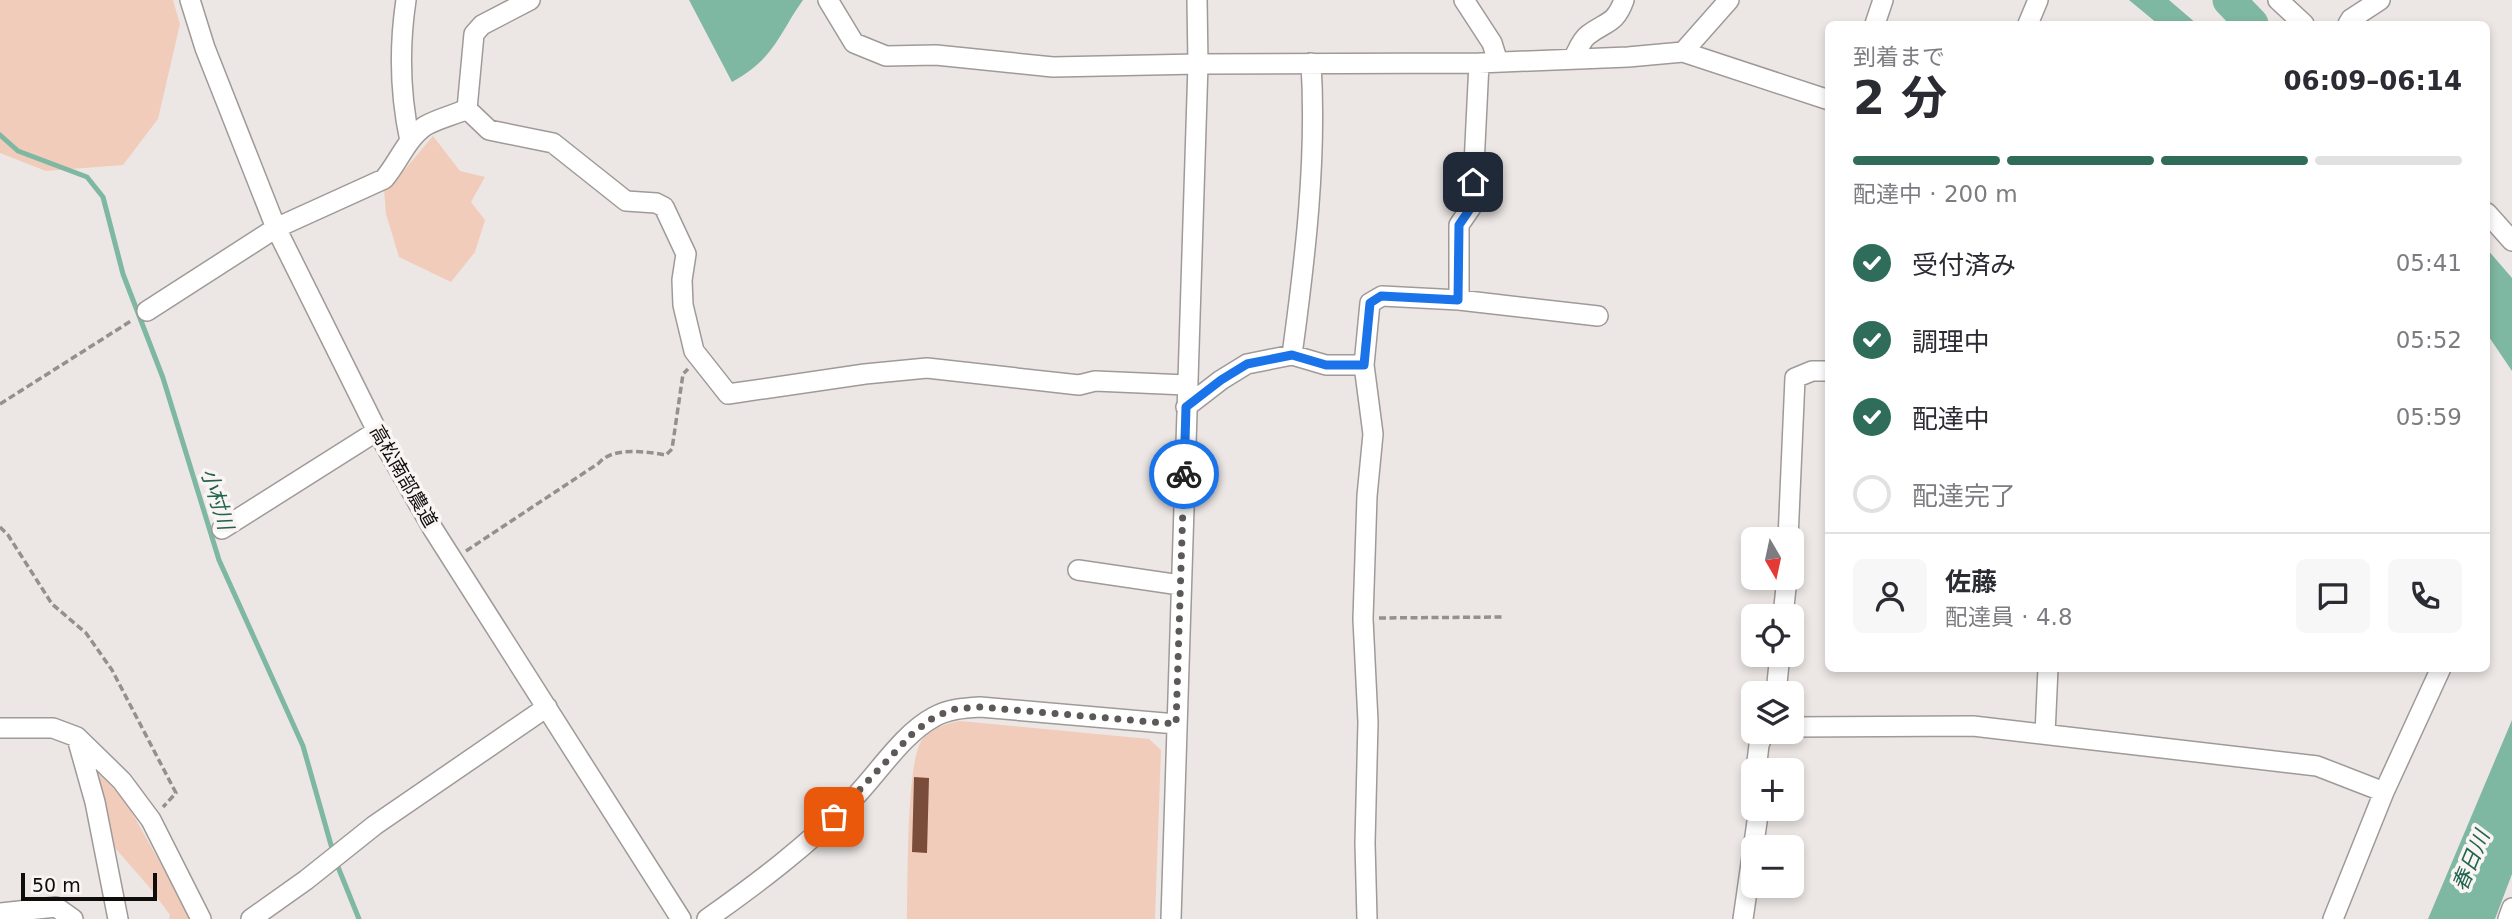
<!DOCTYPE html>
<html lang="ja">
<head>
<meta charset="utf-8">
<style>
  :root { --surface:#fff; --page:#f7f7f7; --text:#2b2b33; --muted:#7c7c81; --line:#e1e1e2; --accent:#2f6d5a }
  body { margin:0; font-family:"DejaVu Sans","Noto Sans JP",sans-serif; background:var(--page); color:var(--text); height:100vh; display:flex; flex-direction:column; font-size:26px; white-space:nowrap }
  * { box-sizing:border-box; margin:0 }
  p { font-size:23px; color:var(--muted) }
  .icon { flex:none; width:38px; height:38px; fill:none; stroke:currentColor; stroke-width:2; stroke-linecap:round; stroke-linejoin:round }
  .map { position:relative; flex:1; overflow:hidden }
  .side { position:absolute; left:1825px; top:21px; width:665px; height:651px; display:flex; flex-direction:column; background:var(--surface); border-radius:10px; box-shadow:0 4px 10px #0003 }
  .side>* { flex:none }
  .needle { width:46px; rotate:171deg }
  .controls { position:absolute; left:1741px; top:527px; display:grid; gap:14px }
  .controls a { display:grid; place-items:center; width:63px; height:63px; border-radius:10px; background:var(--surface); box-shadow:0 4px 10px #0003; font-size:35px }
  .scale { position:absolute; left:21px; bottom:18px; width:136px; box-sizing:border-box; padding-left:7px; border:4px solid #0e0d0c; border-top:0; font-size:19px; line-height:24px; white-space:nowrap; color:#0e0d0c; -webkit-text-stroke:5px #faf4f2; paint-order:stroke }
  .pin { position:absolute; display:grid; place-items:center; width:60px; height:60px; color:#fff; margin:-30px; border-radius:14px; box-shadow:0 4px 10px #0006 }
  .courier { position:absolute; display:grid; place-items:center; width:70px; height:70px; margin:-35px; border:5px solid #1a73e8; border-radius:50%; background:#fff; color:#222; box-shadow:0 2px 9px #0007 }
  .overview em { font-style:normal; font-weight:700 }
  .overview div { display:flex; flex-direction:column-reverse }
  .overview { display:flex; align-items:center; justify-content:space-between; height:119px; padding:0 28px }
  h1 { font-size:46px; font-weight:700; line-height:52px }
  .bar { display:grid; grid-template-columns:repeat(4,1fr); gap:10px 7px; align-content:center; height:84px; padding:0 28px }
  .bar i { height:9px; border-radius:5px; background:var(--line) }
  .bar .selected { background:var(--accent) }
  .bar p { grid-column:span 4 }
  .line { display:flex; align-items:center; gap:18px; padding:0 28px; border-top:2px solid var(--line) }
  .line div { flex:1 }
  .round { display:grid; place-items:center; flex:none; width:74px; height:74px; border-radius:10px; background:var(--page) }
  ol { padding:0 28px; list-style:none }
  li { display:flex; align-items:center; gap:21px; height:77px }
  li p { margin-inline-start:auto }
  li .icon { padding:7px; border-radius:50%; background:var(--accent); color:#fff; stroke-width:4 }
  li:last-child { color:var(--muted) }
  li i { width:38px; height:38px; border:4px solid var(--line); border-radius:50% }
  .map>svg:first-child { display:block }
</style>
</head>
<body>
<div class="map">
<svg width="2512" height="919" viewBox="0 0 2512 919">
  <rect width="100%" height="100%" fill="#ece7e5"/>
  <path fill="#f2ccbb" d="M 0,0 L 173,0 L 180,24 L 158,119 L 123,165 L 46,171 L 0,153 Z
    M 433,136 L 460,171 L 485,177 L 471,202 L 485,220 L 475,252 L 451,282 L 399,257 L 386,214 L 384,189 L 405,169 Z
    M 960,721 L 1149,739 L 1161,750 L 1155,919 L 907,919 C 908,886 906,761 922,740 C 931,728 945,724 960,721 Z
    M 99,774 L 125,800 L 178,895 L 189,919 L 169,919 L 170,915 L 150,888 L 115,848 L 103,811 Z"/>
  <path fill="#7eb7a2" d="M 689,0 L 803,0 C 777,37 775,58 732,82 Z
    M 2129,0 L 2169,0 L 2197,24 L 2158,24 Z
    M 2487,249 L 2512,278 L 2512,371 L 2487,334 Z
    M 2512,720 L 2512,874 L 2495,919 L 2428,919 Z"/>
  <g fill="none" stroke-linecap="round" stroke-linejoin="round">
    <path stroke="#7eb7a2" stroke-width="5" d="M 0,135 L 18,151 L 87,177 L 103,197 L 123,274 L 163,378 L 219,560 L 303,746 L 333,852
      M 336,862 L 359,919"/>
    <path stroke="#7eb7a2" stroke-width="33" d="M 2229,0 L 2252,24"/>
  </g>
  <path fill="#794d3a" d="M 914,777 L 929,778 L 927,853 L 912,852 Z"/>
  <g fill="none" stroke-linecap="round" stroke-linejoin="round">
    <defs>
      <path id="minor" d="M 190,0 L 205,48 L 276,228 L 377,431 L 433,529 L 681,919
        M 406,0 C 399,47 400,95 410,141
        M 828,0 L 854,43 L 886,56 L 936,55 L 1053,67 L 1198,64 L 1479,63 L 1628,57 L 1683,52 L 1829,100
        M 1464,0 L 1492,43 L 1498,62
        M 2278,0 L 2304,24
        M 1875,24 L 1883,0
        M 2028,24 L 2038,0
        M 2348,24 L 2351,19 L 2380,0
        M 1683,52 L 1729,0
        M 1573,59 C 1577,52 1581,40 1588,35 C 1606,21 1615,25 1624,0
        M 467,109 L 489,130 L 553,143 L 626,201 L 656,203 L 664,207 L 686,254 L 682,280 L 683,305 L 694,351 L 728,394 L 865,374 L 927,368 L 1079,385 L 1095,381 L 1186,385
        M 2487,213 L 2512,241
        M 1459,300 L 1459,225 L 1472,206 L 1479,63
        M 147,311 L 276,228 L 384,179 C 398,163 407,138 425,126 C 437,119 454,115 467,109 L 474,34 L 482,25 L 530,0
        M 1292,355 C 1305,260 1317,160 1311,63
        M 1186,407 L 1221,380 L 1247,364 L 1292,355 L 1326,365 L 1364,365
        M 222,529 L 377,431
        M 1788,539 L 1795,378 L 1812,371 L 1829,371
        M 1078,570 L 1180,585
        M 1783,616 L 1787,578
        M 1776,693 L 1780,654
        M 1792,727 L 1973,726 L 2317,766 L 2384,792
        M 0,728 L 53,728 L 77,737 L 122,781 L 151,820 L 201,919
        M 2045,734 L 2048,668
        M 77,738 L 95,802 L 118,919
        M 1756,770 L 1759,745 L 1764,732
        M 0,913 L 56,907 L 73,919
        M 251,919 L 306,880 L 375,825 L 547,707
        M 707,919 C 758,883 807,846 851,801 C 877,775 902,734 934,717 C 948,709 964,708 980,707 L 1176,724
        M 1171,919 L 1198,64 L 1197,0
        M 1367,919 L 1365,843 L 1368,722 L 1363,619 L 1367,496 L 1373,434 L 1364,365 L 1370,303 L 1382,296 L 1459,300 L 1598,316
        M 1743,919 L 1759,808
        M 2333,919 L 2384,792 L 2441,668
        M 2508,919 L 2512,908"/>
    </defs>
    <use href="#minor" stroke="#9f9a98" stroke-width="22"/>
    <path stroke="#93908e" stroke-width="3.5" stroke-dasharray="7 3.5" stroke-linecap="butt" d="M 0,404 L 131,321
      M 0,527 L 8,535 L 52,604 L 86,633 L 112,670 L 176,793 L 163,807
      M 466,551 L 599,463 C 613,446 648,452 666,455 L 672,449 L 683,374 L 688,369
      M 1379,618 L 1502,617"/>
    <use href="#minor" stroke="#fff" stroke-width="19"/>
  </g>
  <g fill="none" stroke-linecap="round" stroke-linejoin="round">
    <path stroke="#5c5958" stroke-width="7" stroke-dasharray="0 12.6" d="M 834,817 L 913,733 L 934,717 L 955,709 L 980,707 L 1176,724 L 1184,474"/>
    <path stroke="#1a73e8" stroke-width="9" d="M 1184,474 L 1186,407 L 1221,380 L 1247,364 L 1292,355 L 1326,365 L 1364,365 L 1370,303 L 1381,296 L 1458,300 L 1459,225 L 1472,206 L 1473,182"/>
  </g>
  <g text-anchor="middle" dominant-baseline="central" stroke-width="7" stroke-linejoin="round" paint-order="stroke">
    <g font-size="19" fill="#0e0d0c" stroke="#faf4f2">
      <text transform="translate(404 476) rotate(60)">高松南部農道</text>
    </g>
    <g font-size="21" font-style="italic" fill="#1e6450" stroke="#faf4f2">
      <text transform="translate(217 499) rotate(73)">小村川</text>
      <text transform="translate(2471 861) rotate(-67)">春日川</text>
    </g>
  </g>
</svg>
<div class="controls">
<a><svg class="needle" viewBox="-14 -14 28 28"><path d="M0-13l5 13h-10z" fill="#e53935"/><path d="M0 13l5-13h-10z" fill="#7c7c81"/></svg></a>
<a><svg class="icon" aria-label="locate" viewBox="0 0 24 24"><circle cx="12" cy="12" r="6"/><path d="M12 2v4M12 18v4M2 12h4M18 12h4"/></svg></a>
<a><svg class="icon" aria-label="layers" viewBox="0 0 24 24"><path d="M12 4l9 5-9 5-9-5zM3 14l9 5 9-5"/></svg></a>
<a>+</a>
<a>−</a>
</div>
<div class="scale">50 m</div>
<div class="pin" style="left:834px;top:817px;background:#ea580c"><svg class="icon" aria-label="bag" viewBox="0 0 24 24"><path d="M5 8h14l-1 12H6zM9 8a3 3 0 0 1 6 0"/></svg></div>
<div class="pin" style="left:1473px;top:182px;background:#1f2937"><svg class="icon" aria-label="home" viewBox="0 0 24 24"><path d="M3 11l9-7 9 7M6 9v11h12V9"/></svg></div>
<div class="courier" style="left:1184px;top:474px"><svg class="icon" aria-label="bike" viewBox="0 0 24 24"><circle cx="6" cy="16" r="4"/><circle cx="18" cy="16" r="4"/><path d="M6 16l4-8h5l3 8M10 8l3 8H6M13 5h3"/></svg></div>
<section class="side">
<div class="overview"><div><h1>2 分</h1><p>到着まで</p></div><em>06:09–06:14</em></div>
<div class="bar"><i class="selected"></i><i class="selected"></i><i class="selected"></i><i></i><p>配達中 · 200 m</p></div>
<ol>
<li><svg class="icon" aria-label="check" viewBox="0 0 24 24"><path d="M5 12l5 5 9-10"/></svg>受付済み<p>05:41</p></li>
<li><svg class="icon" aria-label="check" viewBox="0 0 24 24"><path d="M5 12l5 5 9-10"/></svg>調理中<p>05:52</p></li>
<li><svg class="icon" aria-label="check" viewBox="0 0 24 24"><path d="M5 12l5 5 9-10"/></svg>配達中<p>05:59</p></li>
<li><i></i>配達完了</li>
</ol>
<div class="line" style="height:126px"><a class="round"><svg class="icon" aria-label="person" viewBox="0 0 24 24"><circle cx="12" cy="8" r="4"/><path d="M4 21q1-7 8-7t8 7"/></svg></a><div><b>佐藤</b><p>配達員 · 4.8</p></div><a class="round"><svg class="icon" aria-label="chat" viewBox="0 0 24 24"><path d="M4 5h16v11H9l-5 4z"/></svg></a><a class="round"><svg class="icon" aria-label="phone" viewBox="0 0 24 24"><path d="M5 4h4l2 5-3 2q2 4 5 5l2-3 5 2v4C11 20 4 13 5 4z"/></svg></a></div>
</section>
</div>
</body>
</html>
